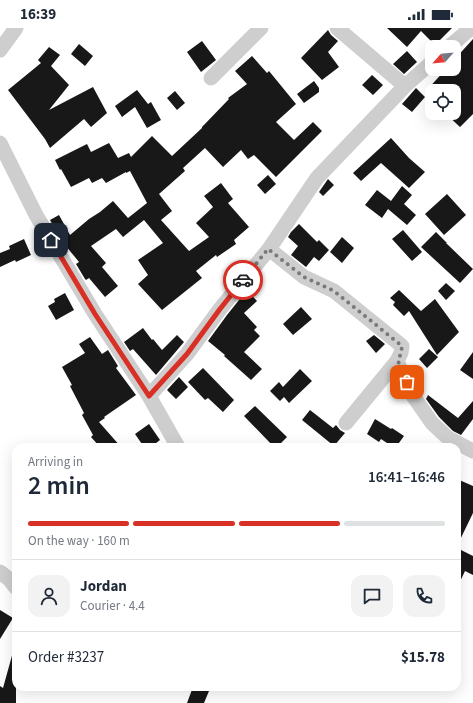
<!DOCTYPE html>
<html lang="en">
<head>
<meta charset="utf-8">
<style>
  :root { --surface:#fff; --page:#f2f2f3; --text:#1f2937; --muted:#747a83; --line:#e0e1e3; --accent:#d93025 }
  body { margin:0; font-family:"Source Sans 3",sans-serif; background:var(--page); color:var(--text); height:100vh; display:flex; flex-direction:column; font-size:15px; white-space:nowrap }
  * { box-sizing:border-box; margin:0 }
  p { font-size:13px; color:var(--muted) }
  .icon { flex:none; width:22px; height:22px; fill:none; stroke:currentColor; stroke-width:2; stroke-linecap:round; stroke-linejoin:round }
  .map { position:relative; flex:1; overflow:hidden }
  .sheet { position:absolute; left:12px; top:415px; width:449px; height:248px; display:flex; flex-direction:column; background:var(--surface); border-radius:12px; box-shadow:0 4px 16px #0002 }
  .sheet>* { flex:none }
  .needle { width:26px; rotate:243deg }
  .buttons { position:absolute; left:425px; top:12px; display:grid; gap:8px }
  .buttons a { display:grid; place-items:center; width:36px; height:36px; border-radius:8px; background:var(--surface); box-shadow:0 4px 16px #0002; font-size:20px }
  .pin { position:absolute; display:grid; place-items:center; width:34px; height:34px; color:#fff; margin:-17px; border-radius:8px; box-shadow:0 2px 6px #0006 }
  .courier { position:absolute; display:grid; place-items:center; width:40px; height:40px; margin:-20px; border:3px solid #d93025; border-radius:50%; background:#fff; color:#222; box-shadow:0 1px 5px #0007 }
  .summary em { font-style:normal; font-weight:600 }
  .summary div { display:flex; flex-direction:column-reverse }
  .summary { display:flex; align-items:center; justify-content:space-between; height:68px; padding:0 16px }
  h1 { font-size:26px; font-weight:600; line-height:30px }
  .bar { display:grid; grid-template-columns:repeat(4,1fr); gap:6px 4px; align-content:center; height:48px; padding:0 16px }
  .bar i { height:5px; border-radius:3px; background:var(--line) }
  .bar .on { background:var(--accent) }
  .bar p { grid-column:span 4 }
  .line { display:flex; align-items:center; gap:10px; padding:0 16px; border-top:1px solid var(--line) }
  .line div { flex:1 }
  .round { display:grid; place-items:center; flex:none; width:42px; height:42px; border-radius:12px; background:var(--page) }
  .status { display:flex; justify-content:space-between; align-items:center; height:28px; padding:0 20px; background:var(--surface); direction:ltr }
  .status svg { height:11px; fill:currentColor }
  .map>svg:first-child { display:block }
</style>
</head>
<body>
<div class="status"><b>16:39</b><svg viewBox="0 0 49 12"><path d="M0 12V9h3v3zM5 12V6h3v6zM10 12V3h3v9zM15 12V0h3v12zM26 1h20v11H26zM47 4h2v5h-2z"/></svg></div>
<div class="map">
<svg width="473" height="675" viewBox="0 0 473 675">
  <rect width="100%" height="100%" fill="#fff"/>
  <path fill="#181818" d="M 387,0 L 452,0 L 435,17 L 421,3 L 407,19 Z
    M 328,2 L 331,7 L 338,13 L 328,24 L 339,39 L 322,52 L 301,30 Z
    M 473,11 L 473,86 L 460,99 L 445,85 L 454,85 L 454,63 L 426,63 L 446,41 L 454,41 L 454,32 Z
    M 202,13 L 216,32 L 201,44 L 187,24 Z
    M 79,16 L 93,28 L 85,38 L 71,26 Z
    M 49,19 L 60,27 L 51,38 L 69,57 L 49,82 L 93,59 L 107,85 L 91,99 L 84,91 L 50,120 L 45,111 L 8,62 L 41,35 L 38,32 Z
    M 407,23 L 417,34 L 404,46 L 393,36 Z
    M 252,28 L 267,45 L 269,43 L 296,76 L 276,94 L 294,112 L 313,94 L 322,103 L 276,149 L 254,127 L 248,131 L 241,122 L 223,139 L 205,120 L 183,140 L 185,143 L 159,166 L 172,183 L 161,192 L 189,223 L 209,209 L 196,195 L 213,179 L 204,168 L 221,155 L 233,171 L 228,175 L 249,199 L 234,212 L 236,216 L 217,229 L 216,227 L 196,243 L 202,250 L 162,282 L 138,256 L 148,247 L 138,232 L 163,215 L 144,192 L 123,209 L 116,201 L 91,218 L 106,235 L 102,239 L 118,258 L 105,269 L 89,250 L 86,252 L 85,251 L 76,236 L 79,234 L 61,212 L 50,192 L 59,187 L 70,207 L 89,191 L 100,184 L 113,173 L 128,190 L 147,175 L 130,143 L 126,145 L 126,144 L 106,155 L 102,150 L 92,155 L 89,150 L 71,159 L 61,141 L 60,142 L 55,132 L 87,116 L 91,124 L 109,115 L 118,130 L 129,125 L 131,129 L 152,108 L 172,128 L 202,100 L 202,99 L 229,71 L 228,70 L 247,56 L 235,43 Z
    M 372,47 L 383,57 L 373,67 L 362,57 Z
    M 314,53 L 319,60 L 319,64 L 304,75 L 297,66 Z
    M 416,60 L 425,69 L 412,84 L 402,76 Z
    M 137,62 L 148,76 L 151,74 L 161,92 L 147,100 L 135,79 L 122,89 L 115,78 Z
    M 175,63 L 185,75 L 177,82 L 167,70 Z
    M 391,110 L 409,130 L 425,144 L 409,160 L 381,135 L 361,153 L 353,145 Z
    M 268,147 L 276,156 L 265,166 L 257,157 Z
    M 328,151 L 334,157 L 323,168 L 319,164 Z
    M 402,158 L 412,167 L 404,176 L 416,187 L 407,197 L 388,181 L 382,190 L 365,177 L 377,162 L 391,173 Z
    M 447,166 L 466,187 L 444,207 L 425,186 Z
    M 299,196 L 317,214 L 319,212 L 329,222 L 319,233 L 314,229 L 306,239 L 291,227 L 298,218 L 288,209 L 291,204 Z
    M 403,202 L 422,224 L 412,233 L 392,211 Z
    M 436,204 L 447,215 L 446,215 L 473,241 L 460,255 L 421,219 Z
    M 342,209 L 354,220 L 342,235 L 330,224 Z
    M 24,211 L 31,227 L 16,234 L 15,232 L 0,239 L 0,225 L 10,221 L 9,218 Z
    M 446,255 L 455,263 L 446,272 L 438,263 Z
    M 247,262 L 257,273 L 244,285 L 257,299 L 254,302 L 260,308 L 244,324 L 262,341 L 251,352 L 224,328 L 225,327 L 208,313 L 227,287 Z
    M 399,262 L 421,283 L 435,271 L 459,304 L 437,327 L 409,283 L 404,288 L 393,277 L 395,274 L 390,270 Z
    M 65,265 L 74,282 L 56,292 L 48,278 L 55,274 L 54,271 Z
    M 301,279 L 312,291 L 293,307 L 283,296 Z
    M 143,300 L 152,312 L 153,311 L 162,322 L 177,307 L 184,314 L 156,347 L 133,321 L 130,323 L 124,314 Z
    M 374,307 L 385,316 L 376,325 L 366,313 Z
    M 90,309 L 102,326 L 108,322 L 118,338 L 116,340 L 136,367 L 104,389 L 105,390 L 99,394 L 121,419 L 100,419 L 91,409 L 93,407 L 82,387 L 84,385 L 70,358 L 72,357 L 62,339 L 85,325 L 79,316 Z
    M 429,321 L 438,329 L 427,340 L 419,331 Z
    M 473,324 L 473,351 L 460,342 Z
    M 203,340 L 234,372 L 223,384 L 208,370 L 205,372 L 188,354 Z
    M 300,341 L 312,353 L 289,375 L 284,369 L 280,373 L 270,363 L 279,354 L 283,359 Z
    M 179,349 L 188,359 L 176,371 L 167,362 Z
    M 428,367 L 458,390 L 473,373 L 473,391 L 461,407 L 453,403 L 439,389 L 426,371 Z
    M 255,378 L 287,409 L 277,419 L 274,419 L 244,388 Z
    M 310,382 L 333,400 L 336,397 L 340,402 L 345,405 L 334,418 L 302,392 Z
    M 375,391 L 391,401 L 392,400 L 404,408 L 396,419 L 393,419 L 381,411 L 379,414 L 367,406 Z
    M 149,396 L 160,412 L 151,419 L 144,419 L 135,406 Z
    M 457,451 L 473,458 L 473,485 L 457,518 Z
    M 457,520 L 473,528 L 473,547 L 465,543 L 457,560 Z
    M 0,582 L 13,590 L 0,611 Z
    M 13,624 L 16,625 L 16,675 L 0,675 L 0,658 L 3,660 Z
    M 193,659 L 198,659 L 209,663 L 204,675 L 187,675 Z"/>
  <g fill="none" stroke-linecap="round" stroke-linejoin="round">
    <path stroke="#cecece" stroke-width="15" d="M 337,0 L 405,58
      M 449,19 L 471,0
      M 0,22 L 16,0
      M 211,50 L 261,0
      M 0,115 L 36,187 L 95,286 L 149,368 L 178,419
      M 269,221 L 304,249 L 334,263 L 402,318 L 401,325 L 397,333 L 346,395
      M 397,333 L 411,365 L 432,395 L 448,410 L 473,423
      M 149,368 L 187,326 L 220,281 L 269,221 L 317,150 L 405,58 L 432,34
      M 0,544 L 9,551 L 16,560"/>
  </g>
  <g fill="none" stroke-linecap="round" stroke-linejoin="round">
    <path stroke="#797979" stroke-width="4" stroke-dasharray="0 7.2" d="M 243,252 L 268,221 L 304,249 L 334,263 L 402,318 L 401,325 L 398,333 L 407,354"/>
    <path stroke="#d93025" stroke-width="5" d="M 51,212 L 95,286 L 149,368 L 187,326 L 220,281 L 243,252"/>
  </g>
</svg>
<div class="buttons">
<a><svg class="needle" viewBox="-14 -14 28 28"><path d="M0-13l5 13h-10z" fill="#e53935"/><path d="M0 13l5-13h-10z" fill="#747a83"/></svg></a>
<a><svg class="icon" aria-label="locate" viewBox="0 0 24 24"><circle cx="12" cy="12" r="6"/><path d="M12 2v4M12 18v4M2 12h4M18 12h4"/></svg></a>
</div>
<div class="pin" style="left:407px;top:354px;background:#ea580c"><svg class="icon" aria-label="bag" viewBox="0 0 24 24"><path d="M5 8h14l-1 12H6zM9 8a3 3 0 0 1 6 0"/></svg></div>
<div class="pin" style="left:51px;top:212px;background:#1f2937"><svg class="icon" aria-label="home" viewBox="0 0 24 24"><path d="M3 11l9-7 9 7M6 9v11h12V9"/></svg></div>
<div class="courier" style="left:243px;top:252px"><svg class="icon" aria-label="car" viewBox="0 0 24 24"><path d="M5 17H2v-5l4-1 3-4h7l3 4 3 1v5h-3M9 17h6M6 11h13"/><circle cx="7" cy="17" r="2"/><circle cx="17" cy="17" r="2"/></svg></div>
<section class="sheet">
<div class="summary"><div><h1>2 min</h1><p>Arriving in</p></div><em>16:41–16:46</em></div>
<div class="bar"><i class="on"></i><i class="on"></i><i class="on"></i><i></i><p>On the way · 160 m</p></div>
<div class="line" style="height:72px"><a class="round"><svg class="icon" aria-label="person" viewBox="0 0 24 24"><circle cx="12" cy="8" r="4"/><path d="M4 21q1-7 8-7t8 7"/></svg></a><div><b>Jordan</b><p>Courier · 4.4</p></div><a class="round"><svg class="icon" aria-label="chat" viewBox="0 0 24 24"><path d="M4 5h16v11H9l-5 4z"/></svg></a><a class="round"><svg class="icon" aria-label="phone" viewBox="0 0 24 24"><path d="M5 4h4l2 5-3 2q2 4 5 5l2-3 5 2v4C11 20 4 13 5 4z"/></svg></a></div>
<div class="line" style="height:52px"><div>Order #3237</div><b>$15.78</b></div>
</section>
</div>
</body>
</html>
